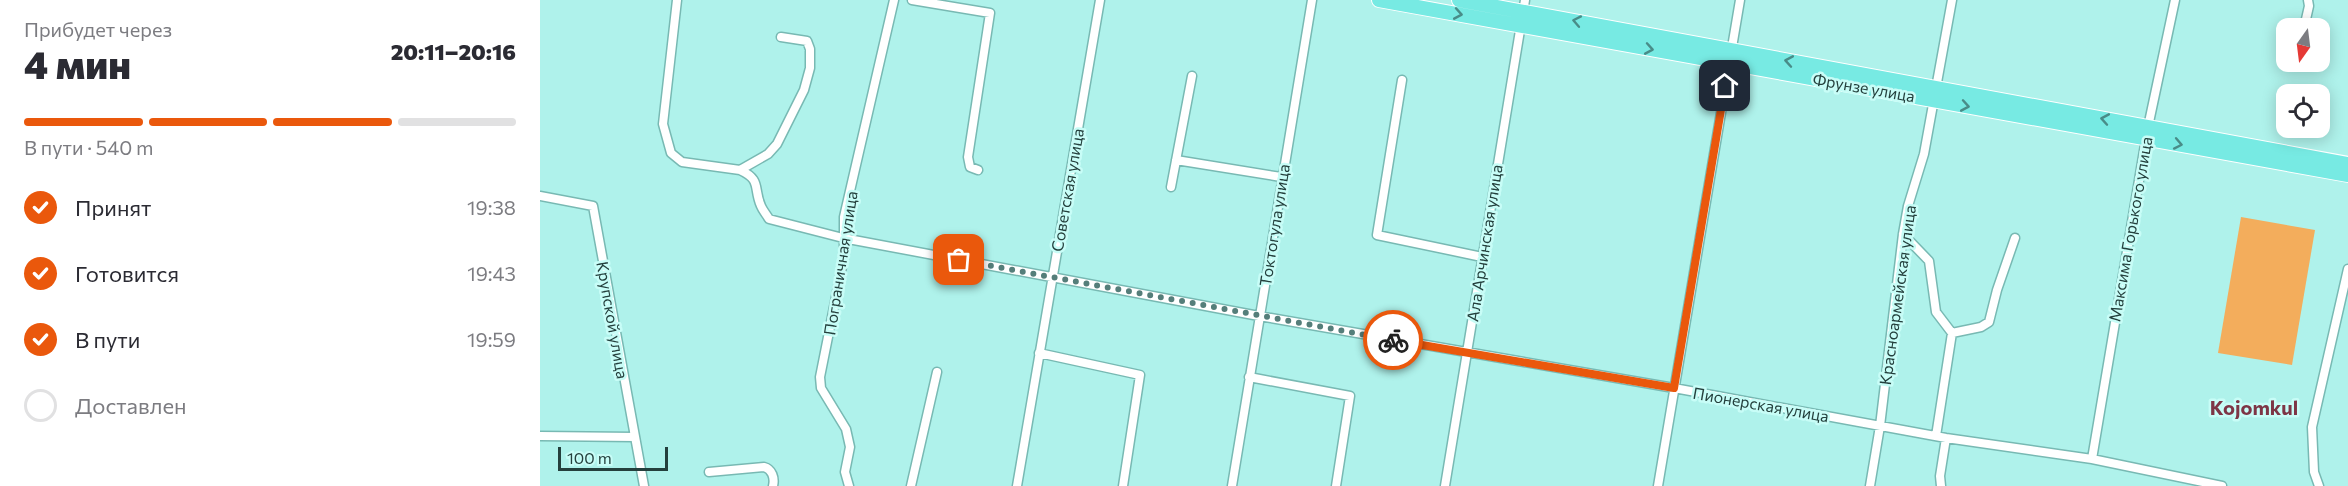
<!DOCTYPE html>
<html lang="ru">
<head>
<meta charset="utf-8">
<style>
  :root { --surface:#fff; --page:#f2f2f3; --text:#2b2b33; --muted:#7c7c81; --line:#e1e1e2; --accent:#ea580c }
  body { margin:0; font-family:Commissioner,sans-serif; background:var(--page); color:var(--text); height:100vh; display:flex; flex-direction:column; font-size:22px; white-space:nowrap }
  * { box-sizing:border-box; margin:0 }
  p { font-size:20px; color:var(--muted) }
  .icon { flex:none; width:33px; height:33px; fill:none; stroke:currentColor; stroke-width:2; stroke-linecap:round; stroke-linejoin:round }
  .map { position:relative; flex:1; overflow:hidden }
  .details { display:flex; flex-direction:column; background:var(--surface); width:540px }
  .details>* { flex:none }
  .needle { width:39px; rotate:194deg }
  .buttons { position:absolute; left:1736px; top:18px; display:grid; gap:12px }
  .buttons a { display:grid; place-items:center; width:54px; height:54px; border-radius:12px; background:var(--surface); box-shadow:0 3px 15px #0003; font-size:30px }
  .scale { position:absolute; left:18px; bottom:15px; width:110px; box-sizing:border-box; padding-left:6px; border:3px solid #24403d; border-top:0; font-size:16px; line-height:21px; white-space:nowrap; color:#24403d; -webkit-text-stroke:4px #c8fdf7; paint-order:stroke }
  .pin { position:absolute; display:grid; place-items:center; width:51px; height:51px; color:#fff; margin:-26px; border-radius:12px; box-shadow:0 3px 9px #0006 }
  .courier { position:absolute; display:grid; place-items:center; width:60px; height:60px; margin:-30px; border:4px solid #ea580c; border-radius:50%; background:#fff; color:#222; box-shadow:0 2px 8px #0007 }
  .summary em { font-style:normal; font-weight:800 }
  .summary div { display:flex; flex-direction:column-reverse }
  .summary { display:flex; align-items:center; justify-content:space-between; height:102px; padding:0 24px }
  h1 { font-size:39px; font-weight:800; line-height:45px }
  .bar { display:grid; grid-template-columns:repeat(4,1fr); gap:9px 6px; align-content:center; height:72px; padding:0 24px }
  .bar i { height:8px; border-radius:4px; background:var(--line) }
  .bar .selected { background:var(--accent) }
  .bar p { grid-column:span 4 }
  ol { padding:0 24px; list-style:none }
  li { display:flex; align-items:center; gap:18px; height:66px }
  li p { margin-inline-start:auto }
  li .icon { padding:6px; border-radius:50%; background:var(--accent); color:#fff; stroke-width:4 }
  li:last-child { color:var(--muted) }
  li i { width:33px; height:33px; border:3px solid var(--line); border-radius:50% }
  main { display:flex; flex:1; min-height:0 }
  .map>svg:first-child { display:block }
</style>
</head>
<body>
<main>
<section class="details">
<div class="summary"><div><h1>4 мин</h1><p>Прибудет через</p></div><em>20:11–20:16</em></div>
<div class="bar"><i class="selected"></i><i class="selected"></i><i class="selected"></i><i></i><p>В пути · 540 m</p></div>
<ol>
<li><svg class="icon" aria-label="check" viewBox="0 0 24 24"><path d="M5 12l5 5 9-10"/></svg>Принят<p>19:38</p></li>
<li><svg class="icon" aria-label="check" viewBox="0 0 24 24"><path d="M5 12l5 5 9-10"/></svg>Готовится<p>19:43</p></li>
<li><svg class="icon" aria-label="check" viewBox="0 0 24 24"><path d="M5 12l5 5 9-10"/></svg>В пути<p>19:59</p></li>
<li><i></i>Доставлен</li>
</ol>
</section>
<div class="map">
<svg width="1808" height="486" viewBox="0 0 1808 486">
  <rect width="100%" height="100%" fill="#aff2eb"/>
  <path fill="#f3ad5c" d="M 1701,217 L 1775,230 L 1752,365 L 1678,353 Z"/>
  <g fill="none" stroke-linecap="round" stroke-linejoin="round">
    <defs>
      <path id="minor" d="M 137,0 L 123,124 L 131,153 L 142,162 L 200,170 L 228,154 L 237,144 L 264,90 L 270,68 L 270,49 L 267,41 L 241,37
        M 372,0 L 450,13 L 428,157 L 430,167 L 438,170
        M 1764,28 L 1769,6 L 1768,0
        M 862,80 L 837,235 L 942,257
        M 636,160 L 741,177
        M 200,170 C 222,180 213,188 221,206 C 223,211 227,215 229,219 L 303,238 L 719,316 L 1134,388 L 1406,438 L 1552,459 L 1682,486
        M 631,187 L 652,76
        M 0,196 L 53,206 L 104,486
        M 1363,234 L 1389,261 L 1396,312 L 1412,333 L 1396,436
        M 1412,333 L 1441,327 L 1449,322 L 1457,290 L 1475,238
        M 499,353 L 600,375 L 583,486
        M 709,377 L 810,396 L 796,486
        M 0,436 L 95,437
        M 1552,459 L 1608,127 L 1635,0
        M 169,472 L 224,467 C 232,469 235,478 233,486
        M 309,486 L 305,472 L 310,447 L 306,429 L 281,388 L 280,377 L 304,257 L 304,217 L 354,0
        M 371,486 L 397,372
        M 477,486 L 560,0
        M 692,486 L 772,0
        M 905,486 L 985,0
        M 1118,486 L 1200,0
        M 1330,486 L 1340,426 L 1363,234 L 1368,206 L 1384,154 L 1412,0
        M 1401,486 L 1400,476 L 1406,438
        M 1779,486 L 1774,472 L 1772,427 L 1808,269"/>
      <path id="primary" d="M 839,0 L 1808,175
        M 919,0 L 1808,164"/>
    </defs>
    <use href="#minor" stroke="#78b9b3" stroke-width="11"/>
    <use href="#primary" stroke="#fff" stroke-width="16"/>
    <use href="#minor" stroke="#fff" stroke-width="8"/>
    <use href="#primary" stroke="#77eae3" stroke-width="14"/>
  </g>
  <defs><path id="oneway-chevron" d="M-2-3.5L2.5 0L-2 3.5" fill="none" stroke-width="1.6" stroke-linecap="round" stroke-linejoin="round" transform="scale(1.5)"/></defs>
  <g stroke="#498c88">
    <use href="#oneway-chevron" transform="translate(918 14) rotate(10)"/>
    <use href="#oneway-chevron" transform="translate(1037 21) rotate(-169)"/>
    <use href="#oneway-chevron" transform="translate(1109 49) rotate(10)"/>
    <use href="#oneway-chevron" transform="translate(1249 61) rotate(-170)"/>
    <use href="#oneway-chevron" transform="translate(1425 106) rotate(10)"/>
    <use href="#oneway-chevron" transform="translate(1565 119) rotate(-170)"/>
    <use href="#oneway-chevron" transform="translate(1638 144) rotate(11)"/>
  </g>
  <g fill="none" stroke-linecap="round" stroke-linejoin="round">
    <path stroke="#557e7a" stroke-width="6" stroke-dasharray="0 10.8" d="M 419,260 L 853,340"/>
    <path stroke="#ea580c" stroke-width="8" d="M 853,340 L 1134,388 L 1185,86"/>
  </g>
  <g text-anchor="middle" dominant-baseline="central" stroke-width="5" stroke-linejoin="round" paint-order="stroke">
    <g font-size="16" fill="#24403d" stroke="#c8fdf7">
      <text transform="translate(1324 87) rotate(10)">Фрунзе улица</text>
      <text transform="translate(527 190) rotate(-80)">Советская улица</text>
      <text transform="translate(734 225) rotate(-81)">Токтогула улица</text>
      <text transform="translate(1590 229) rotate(-80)">Максима Горького улица</text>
      <text transform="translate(944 243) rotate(-81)">Ала Арчинская улица</text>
      <text transform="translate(300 263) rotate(-81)">Пограничная улица</text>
      <text transform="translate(1357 295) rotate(-82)">Красноармейская улица</text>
      <text transform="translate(73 320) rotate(80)">Крупской улица</text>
      <text transform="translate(1221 404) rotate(10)">Пионерская улица</text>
    </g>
    <g font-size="20" font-weight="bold" fill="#7d3646" stroke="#c8fdf7">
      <text x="1714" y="407">Kojomkul</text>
    </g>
  </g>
</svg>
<div class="buttons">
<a><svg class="needle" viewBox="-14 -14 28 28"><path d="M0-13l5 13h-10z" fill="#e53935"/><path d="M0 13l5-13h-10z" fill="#7c7c81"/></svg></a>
<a><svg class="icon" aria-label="locate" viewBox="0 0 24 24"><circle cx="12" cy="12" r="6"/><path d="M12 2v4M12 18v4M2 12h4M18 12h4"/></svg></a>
</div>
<div class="scale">100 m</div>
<div class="pin" style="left:419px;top:260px;background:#ea580c"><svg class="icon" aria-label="bag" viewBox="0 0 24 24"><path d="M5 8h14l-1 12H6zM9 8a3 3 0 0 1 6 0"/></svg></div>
<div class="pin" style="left:1185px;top:86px;background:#1f2937"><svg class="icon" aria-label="home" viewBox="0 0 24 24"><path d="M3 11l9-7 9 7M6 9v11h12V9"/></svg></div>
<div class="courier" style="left:853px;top:340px"><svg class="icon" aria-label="bike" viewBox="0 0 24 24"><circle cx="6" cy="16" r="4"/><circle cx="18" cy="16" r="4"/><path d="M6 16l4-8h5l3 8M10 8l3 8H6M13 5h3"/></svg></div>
</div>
</main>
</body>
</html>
